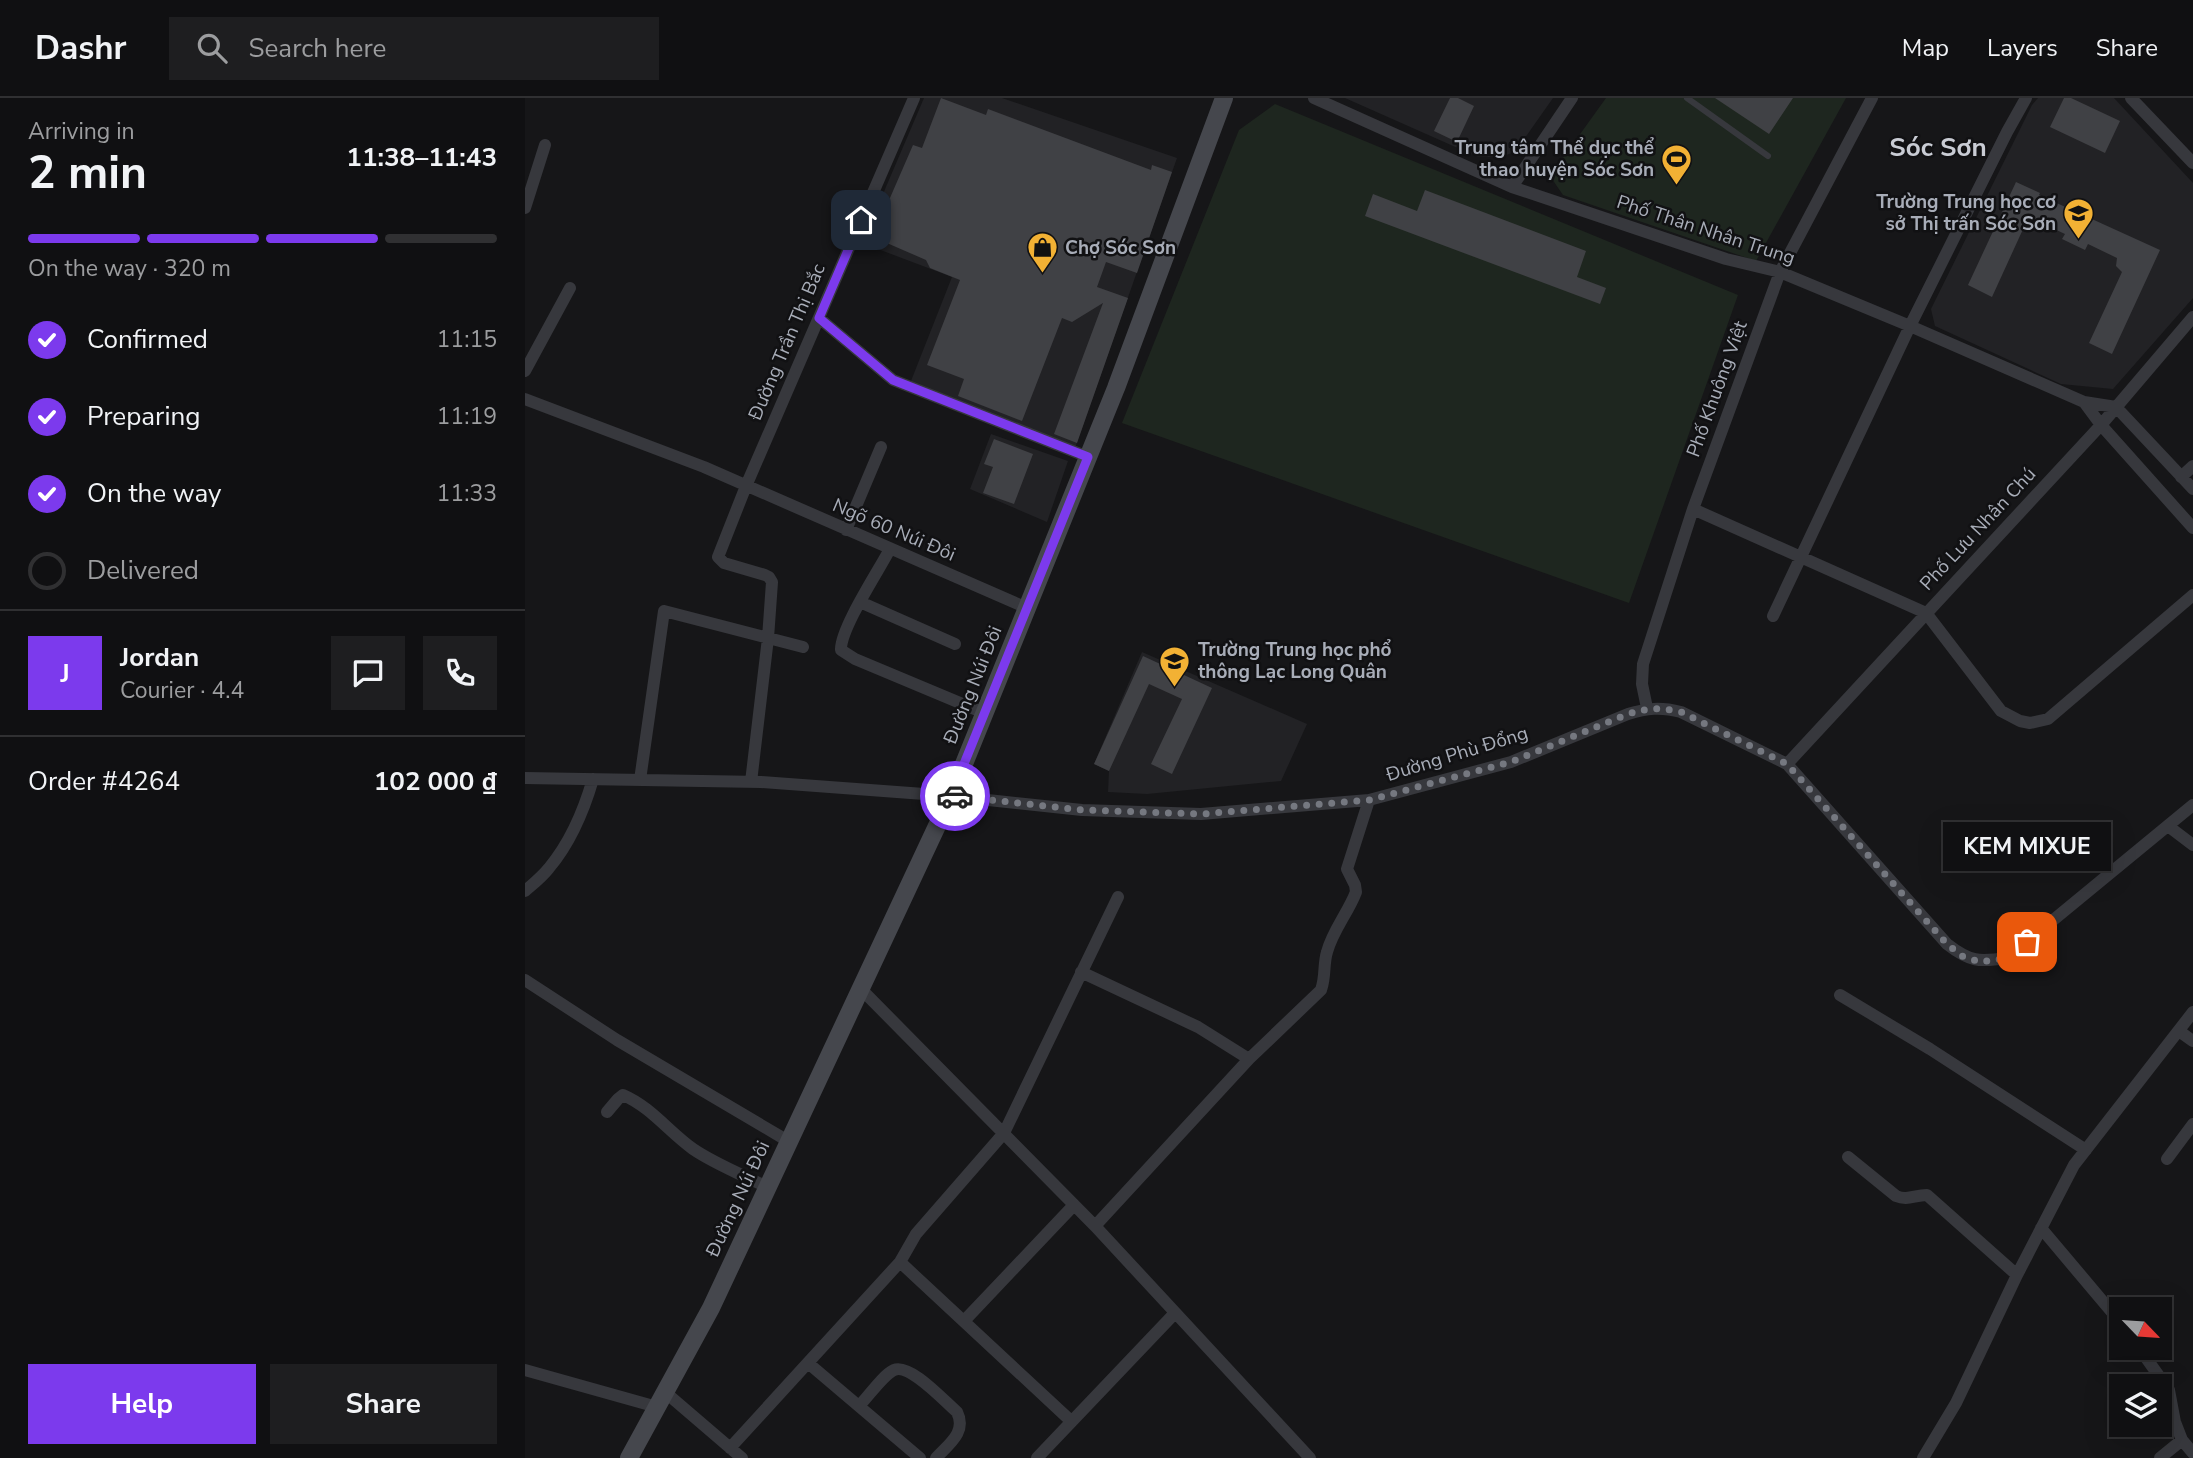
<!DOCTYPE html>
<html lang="en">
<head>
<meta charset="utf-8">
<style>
  :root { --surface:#101012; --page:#1e1e20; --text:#f1f3f6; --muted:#9c9d9f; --line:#303032; --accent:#7c3aed }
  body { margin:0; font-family:"Nunito Sans",sans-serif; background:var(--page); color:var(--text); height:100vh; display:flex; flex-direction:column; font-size:26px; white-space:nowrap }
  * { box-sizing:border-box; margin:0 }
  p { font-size:23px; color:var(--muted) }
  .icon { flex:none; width:38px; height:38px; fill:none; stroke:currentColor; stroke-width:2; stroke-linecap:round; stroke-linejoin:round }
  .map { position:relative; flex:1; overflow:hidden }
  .drawer { display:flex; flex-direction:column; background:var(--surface); width:525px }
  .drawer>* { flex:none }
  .needle { width:46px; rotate:115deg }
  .controls { position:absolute; left:1584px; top:1199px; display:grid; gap:14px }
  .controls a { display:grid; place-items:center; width:63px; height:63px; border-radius:0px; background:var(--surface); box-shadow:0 7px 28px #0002,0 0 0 2px var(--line); font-size:35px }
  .pin { position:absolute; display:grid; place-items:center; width:60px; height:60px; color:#fff; margin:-30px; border-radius:14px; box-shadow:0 4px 10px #0006 }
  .courier { position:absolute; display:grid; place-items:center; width:70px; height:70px; margin:-35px; border:5px solid #7c3aed; border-radius:50%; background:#fff; color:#222; box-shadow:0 2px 9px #0007 }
  .bubble { position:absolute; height:49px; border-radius:0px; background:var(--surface); box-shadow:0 7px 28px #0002,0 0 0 2px var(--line); font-size:23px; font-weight:700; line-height:49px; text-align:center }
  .headline em { font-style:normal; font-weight:700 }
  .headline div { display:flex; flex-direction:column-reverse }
  .headline { display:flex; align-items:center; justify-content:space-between; height:119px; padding:0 28px }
  h1 { font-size:46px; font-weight:700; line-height:52px }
  .bar { display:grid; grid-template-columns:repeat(4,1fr); gap:10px 7px; align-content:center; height:84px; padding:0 28px }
  .bar i { height:9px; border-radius:5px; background:var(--line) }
  .bar .on { background:var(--accent) }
  .bar p { grid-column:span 4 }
  .line { display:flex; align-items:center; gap:18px; padding:0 28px; border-top:2px solid var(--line) }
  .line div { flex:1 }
  .round { display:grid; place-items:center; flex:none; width:74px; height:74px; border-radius:0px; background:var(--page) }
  ol { padding:0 28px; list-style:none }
  li { display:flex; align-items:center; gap:21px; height:77px }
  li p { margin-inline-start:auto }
  li .icon { padding:7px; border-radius:50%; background:var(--accent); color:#fff; stroke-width:4 }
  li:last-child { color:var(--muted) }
  li i { width:38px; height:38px; border:4px solid var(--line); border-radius:50% }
  .button { display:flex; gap:14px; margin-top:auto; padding:14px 28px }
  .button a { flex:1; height:80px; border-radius:0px; background:var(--accent); color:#fff; font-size:28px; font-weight:700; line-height:80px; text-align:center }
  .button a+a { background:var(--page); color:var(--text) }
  header { display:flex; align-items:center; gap:42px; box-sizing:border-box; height:98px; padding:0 35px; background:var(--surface); border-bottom:2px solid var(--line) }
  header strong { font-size:33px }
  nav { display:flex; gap:38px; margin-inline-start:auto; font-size:24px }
  .search { width:490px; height:63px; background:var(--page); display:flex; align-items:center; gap:18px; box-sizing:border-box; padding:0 24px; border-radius:0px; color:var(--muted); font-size:26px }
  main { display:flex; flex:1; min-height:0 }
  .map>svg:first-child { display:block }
</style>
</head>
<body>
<header>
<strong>Dashr</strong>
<div class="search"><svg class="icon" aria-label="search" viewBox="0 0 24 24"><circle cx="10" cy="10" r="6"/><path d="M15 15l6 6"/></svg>Search here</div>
<nav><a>Map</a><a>Layers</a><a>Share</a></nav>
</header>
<main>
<section class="drawer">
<div class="headline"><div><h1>2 min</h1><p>Arriving in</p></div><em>11:38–11:43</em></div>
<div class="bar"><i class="on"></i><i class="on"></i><i class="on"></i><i></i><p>On the way · 320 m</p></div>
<ol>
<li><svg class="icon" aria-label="check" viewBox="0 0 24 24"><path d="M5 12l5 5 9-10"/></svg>Confirmed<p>11:15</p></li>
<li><svg class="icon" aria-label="check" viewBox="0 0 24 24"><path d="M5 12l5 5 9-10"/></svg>Preparing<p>11:19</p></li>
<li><svg class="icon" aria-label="check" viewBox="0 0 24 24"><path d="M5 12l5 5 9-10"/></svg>On the way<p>11:33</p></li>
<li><i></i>Delivered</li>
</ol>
<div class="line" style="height:126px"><b class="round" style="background:var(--accent);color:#fff">J</b><div><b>Jordan</b><p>Courier · 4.4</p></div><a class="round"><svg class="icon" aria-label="chat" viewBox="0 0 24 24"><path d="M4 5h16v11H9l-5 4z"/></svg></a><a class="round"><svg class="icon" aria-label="phone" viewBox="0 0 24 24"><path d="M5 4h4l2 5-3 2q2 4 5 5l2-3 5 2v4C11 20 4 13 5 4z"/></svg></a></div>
<div class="line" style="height:91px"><div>Order #4264</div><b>102 000 ₫</b></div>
<div class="button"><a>Help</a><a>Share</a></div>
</section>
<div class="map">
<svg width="1668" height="1360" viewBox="0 0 1668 1360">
  <rect width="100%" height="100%" fill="#161618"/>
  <path fill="#222225" d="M 399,0 L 477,0 L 652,60 L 549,353 L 384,288 L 427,179 L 337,145 Z
    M 820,0 L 1028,0 L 990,54 L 975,59 L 953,59 Z
    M 1513,0 L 1589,0 L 1668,85 L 1668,200 L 1588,291 L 1536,286 L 1410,228 L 1406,211 L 1507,7 Z
    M 466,336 L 543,363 L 522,424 L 445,391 Z
    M 617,554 L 782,626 L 756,683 L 622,696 L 583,694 L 584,673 L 569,666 Z"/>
  <path fill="#1e261f" d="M 1081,0 L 1321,0 L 1231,163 L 1038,97 L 1025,78 Z
    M 750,6 L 1213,197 L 1104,505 L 597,325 L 714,32 Z"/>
  <path fill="#404145" d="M 416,0 L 461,17 L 463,11 L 626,72 L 627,67 L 647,74 L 612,175 L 581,164 L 572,189 L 603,200 L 552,345 L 529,336 L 578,205 L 547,224 L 537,220 L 497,323 L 433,298 L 439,281 L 402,267 L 435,182 L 405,170 L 401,162 L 348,139 L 388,47 L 397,50 Z
    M 925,0 L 933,0 L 949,8 L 932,44 L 909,33 Z
    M 1190,0 L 1268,0 L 1244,36 Z
    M 1539,0 L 1546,0 L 1595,23 L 1580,55 L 1525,29 Z
    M 1491,84 L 1515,95 L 1514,97 L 1635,152 L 1587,256 L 1564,245 L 1597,174 L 1591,168 L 1592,160 L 1563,146 L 1560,152 L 1537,141 L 1540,136 L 1512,123 L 1499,129 L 1467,199 L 1443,187 Z
    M 900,92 L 1061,153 L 1052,179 L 1081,190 L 1075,206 L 840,118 L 848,96 L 892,113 Z
    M 469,341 L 508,356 L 489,406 L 458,395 L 468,369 L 459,366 Z
    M 618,558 L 687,590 L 647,676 L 626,666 L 657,601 L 624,586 L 584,673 L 569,666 Z"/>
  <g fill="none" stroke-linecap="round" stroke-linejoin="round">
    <path stroke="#37383d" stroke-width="6" d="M 1162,0 L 1243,58"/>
    <path stroke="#37383d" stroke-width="12" d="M 789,0 L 987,89 L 1201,161 L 1255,174 L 1385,228 L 1559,304 L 1591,309 L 1668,391
      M 1606,0 L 1668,65
      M 987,89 L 1047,0
      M 0,110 L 20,47
      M 294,220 L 368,282 L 563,359
      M 0,273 L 45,190
      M 0,301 L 179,369 L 502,510
      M 1559,304 L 1576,327 L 1668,430
      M 1656,379 L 1668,368
      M 1168,411 L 1401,515 L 1476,613 L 1495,623 L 1505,625 L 1523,621 L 1668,497
      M 321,432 L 356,349
      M 365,451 C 354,472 315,531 316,552 L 330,561 L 459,615
      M 335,504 L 430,546
      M 1248,518 L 1385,228 L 1482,34 L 1501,0
      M 1122,610 L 1117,586 L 1118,566 L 1168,411 L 1255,174 L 1347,0
      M 1262,666 L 1576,327 L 1668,219
      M 0,680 L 236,684 L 426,698 L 557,712 L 676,716 L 844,702 L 986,664 L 1103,616 C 1122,610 1136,609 1156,614 L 1262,666 L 1422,846 C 1445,864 1454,864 1482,860 L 1668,707
      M 115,682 L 139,513 L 278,549
      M 226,684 L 243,540 L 247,484 L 244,479 L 240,477 L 199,465 L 193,459 L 221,388 L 389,0
      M 1643,728 L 1668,747
      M 0,793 C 8,786 17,779 24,770 C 45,745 59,712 68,681
      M 556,874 L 673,929 L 724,961
      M 0,882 L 92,942 L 263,1043
      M 335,890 L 570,1128 L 785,1360
      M 1315,897 L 1405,951 L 1561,1052
      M 1654,933 L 1668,943
      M 82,1014 L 93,1001 L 98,997 C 126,1009 144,1034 168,1051 C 190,1066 218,1077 242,1089
      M 1323,1059 L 1371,1098 C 1383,1103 1389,1097 1402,1097 L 1492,1177
      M 1642,1061 L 1668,1026
      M 570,1128 L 724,961 L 796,892 C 801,878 798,867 802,854 C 808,832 823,815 831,794 L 830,787 L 822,771 L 844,702
      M 1516,1130 L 1596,1225
      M 375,1164 L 546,1323
      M 439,1223 L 549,1107
      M 1614,1250 L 1644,1292 L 1650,1324 L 1657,1342 L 1668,1355
      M 283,1265 L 395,1360
      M 0,1272 L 132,1309
      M 140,1294 L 217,1360
      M 334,1308 C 343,1299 358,1277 369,1272 C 385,1265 419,1303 432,1314 C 442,1334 424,1346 411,1360
      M 205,1350 L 375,1164 L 391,1136 L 479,1035 L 593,799
      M 512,1360 L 650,1215
      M 1398,1360 L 1431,1305 L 1492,1177 L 1549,1067 L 1668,914
      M 1635,1360 L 1657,1342"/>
    <path stroke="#45474d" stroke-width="18" d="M 104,1360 L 186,1210 L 426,698 L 591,290 L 699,0"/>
  </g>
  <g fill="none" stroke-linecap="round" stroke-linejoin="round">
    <path stroke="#757880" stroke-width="7" stroke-dasharray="0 12.6" d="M 430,698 L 557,712 L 677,716 L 844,702 L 986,664 L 1103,616 C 1122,610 1136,609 1156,614 L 1262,666 L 1422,846 L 1437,858 L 1455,864 L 1482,860 L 1502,844"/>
    <path stroke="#7c3aed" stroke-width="9" d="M 336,122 L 294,220 L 368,282 L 563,359 L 426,698 L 430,698"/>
  </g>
  <defs>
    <symbol id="stadium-pin" viewBox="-11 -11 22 30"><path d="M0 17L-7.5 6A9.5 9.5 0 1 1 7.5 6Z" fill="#f2b134" stroke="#111113"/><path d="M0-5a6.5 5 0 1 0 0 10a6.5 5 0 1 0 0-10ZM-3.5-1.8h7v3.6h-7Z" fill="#111"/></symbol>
    <symbol id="school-pin" viewBox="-11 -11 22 30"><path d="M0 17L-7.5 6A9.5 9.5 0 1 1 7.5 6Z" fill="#f2b134" stroke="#111113"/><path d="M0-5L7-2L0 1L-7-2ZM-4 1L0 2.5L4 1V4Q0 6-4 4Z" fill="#111"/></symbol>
    <symbol id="shop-pin" viewBox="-11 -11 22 30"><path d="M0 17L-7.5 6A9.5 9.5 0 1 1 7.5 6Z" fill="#f2b134" stroke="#111113"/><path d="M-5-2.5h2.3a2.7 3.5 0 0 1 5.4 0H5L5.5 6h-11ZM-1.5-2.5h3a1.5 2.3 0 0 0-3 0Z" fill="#111"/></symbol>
  </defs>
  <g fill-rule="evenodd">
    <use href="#stadium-pin" x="1134" y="44" width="35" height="47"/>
    <use href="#school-pin" x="1536" y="98" width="35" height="47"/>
    <use href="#shop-pin" x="500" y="132" width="35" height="47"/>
    <use href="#school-pin" x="632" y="546" width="35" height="47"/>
  </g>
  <g text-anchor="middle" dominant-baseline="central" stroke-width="5" stroke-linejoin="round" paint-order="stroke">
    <g font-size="19" font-weight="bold" fill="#a8adb8" stroke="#111113" text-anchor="end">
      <text x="1129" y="50">Trung tâm Thể dục thể<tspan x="1129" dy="22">thao huyện Sóc Sơn</tspan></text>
      <text x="1531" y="104">Trường Trung học cơ<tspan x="1531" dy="22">sở Thị trấn Sóc Sơn</tspan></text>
      <text x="540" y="150" text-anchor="start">Chợ Sóc Sơn</text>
      <text x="673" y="552" text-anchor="start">Trường Trung học phổ<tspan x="673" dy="22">thông Lạc Long Quân</tspan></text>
    </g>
    <g font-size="19" fill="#a8adb8" stroke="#111113">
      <text transform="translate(1181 132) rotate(18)">Phố Thân Nhân Trung</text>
      <text transform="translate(262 244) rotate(-67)">Đường Trần Thị Bắc</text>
      <text transform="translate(1192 291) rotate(-70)">Phố Khuông Việt</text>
      <text transform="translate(1453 431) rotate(-47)">Phố Lưu Nhân Chú</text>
      <text transform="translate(369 432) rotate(23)">Ngõ 60 Núi Đôi</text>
      <text transform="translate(448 587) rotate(-68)">Đường Núi Đôi</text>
      <text transform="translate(932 656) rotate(-17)">Đường Phù Đổng</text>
      <text transform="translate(213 1101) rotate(-65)">Đường Núi Đôi</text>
    </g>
    <g font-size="26" font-weight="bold" fill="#c9ccd4" stroke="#111113">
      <text x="1413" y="49">Sóc Sơn</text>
    </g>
  </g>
</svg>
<div class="controls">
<a><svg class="needle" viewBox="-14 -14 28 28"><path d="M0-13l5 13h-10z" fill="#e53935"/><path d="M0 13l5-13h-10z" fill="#9c9d9f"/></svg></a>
<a><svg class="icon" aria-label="layers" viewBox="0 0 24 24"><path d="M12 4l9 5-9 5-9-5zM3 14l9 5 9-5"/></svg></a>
</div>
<div class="pin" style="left:1502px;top:844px;background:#ea580c"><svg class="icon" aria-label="bag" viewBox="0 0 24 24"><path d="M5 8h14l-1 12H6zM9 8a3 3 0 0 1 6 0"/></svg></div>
<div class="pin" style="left:336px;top:122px;background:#1f2937"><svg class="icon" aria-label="home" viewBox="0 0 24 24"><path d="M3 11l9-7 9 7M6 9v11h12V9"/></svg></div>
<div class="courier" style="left:430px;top:698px"><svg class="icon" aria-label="car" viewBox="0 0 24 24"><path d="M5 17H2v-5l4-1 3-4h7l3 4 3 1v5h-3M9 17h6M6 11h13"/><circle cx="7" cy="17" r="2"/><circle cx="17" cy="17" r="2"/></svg></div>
<div class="bubble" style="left:1418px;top:724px;width:168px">KEM MIXUE</div>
</div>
</main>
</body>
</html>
